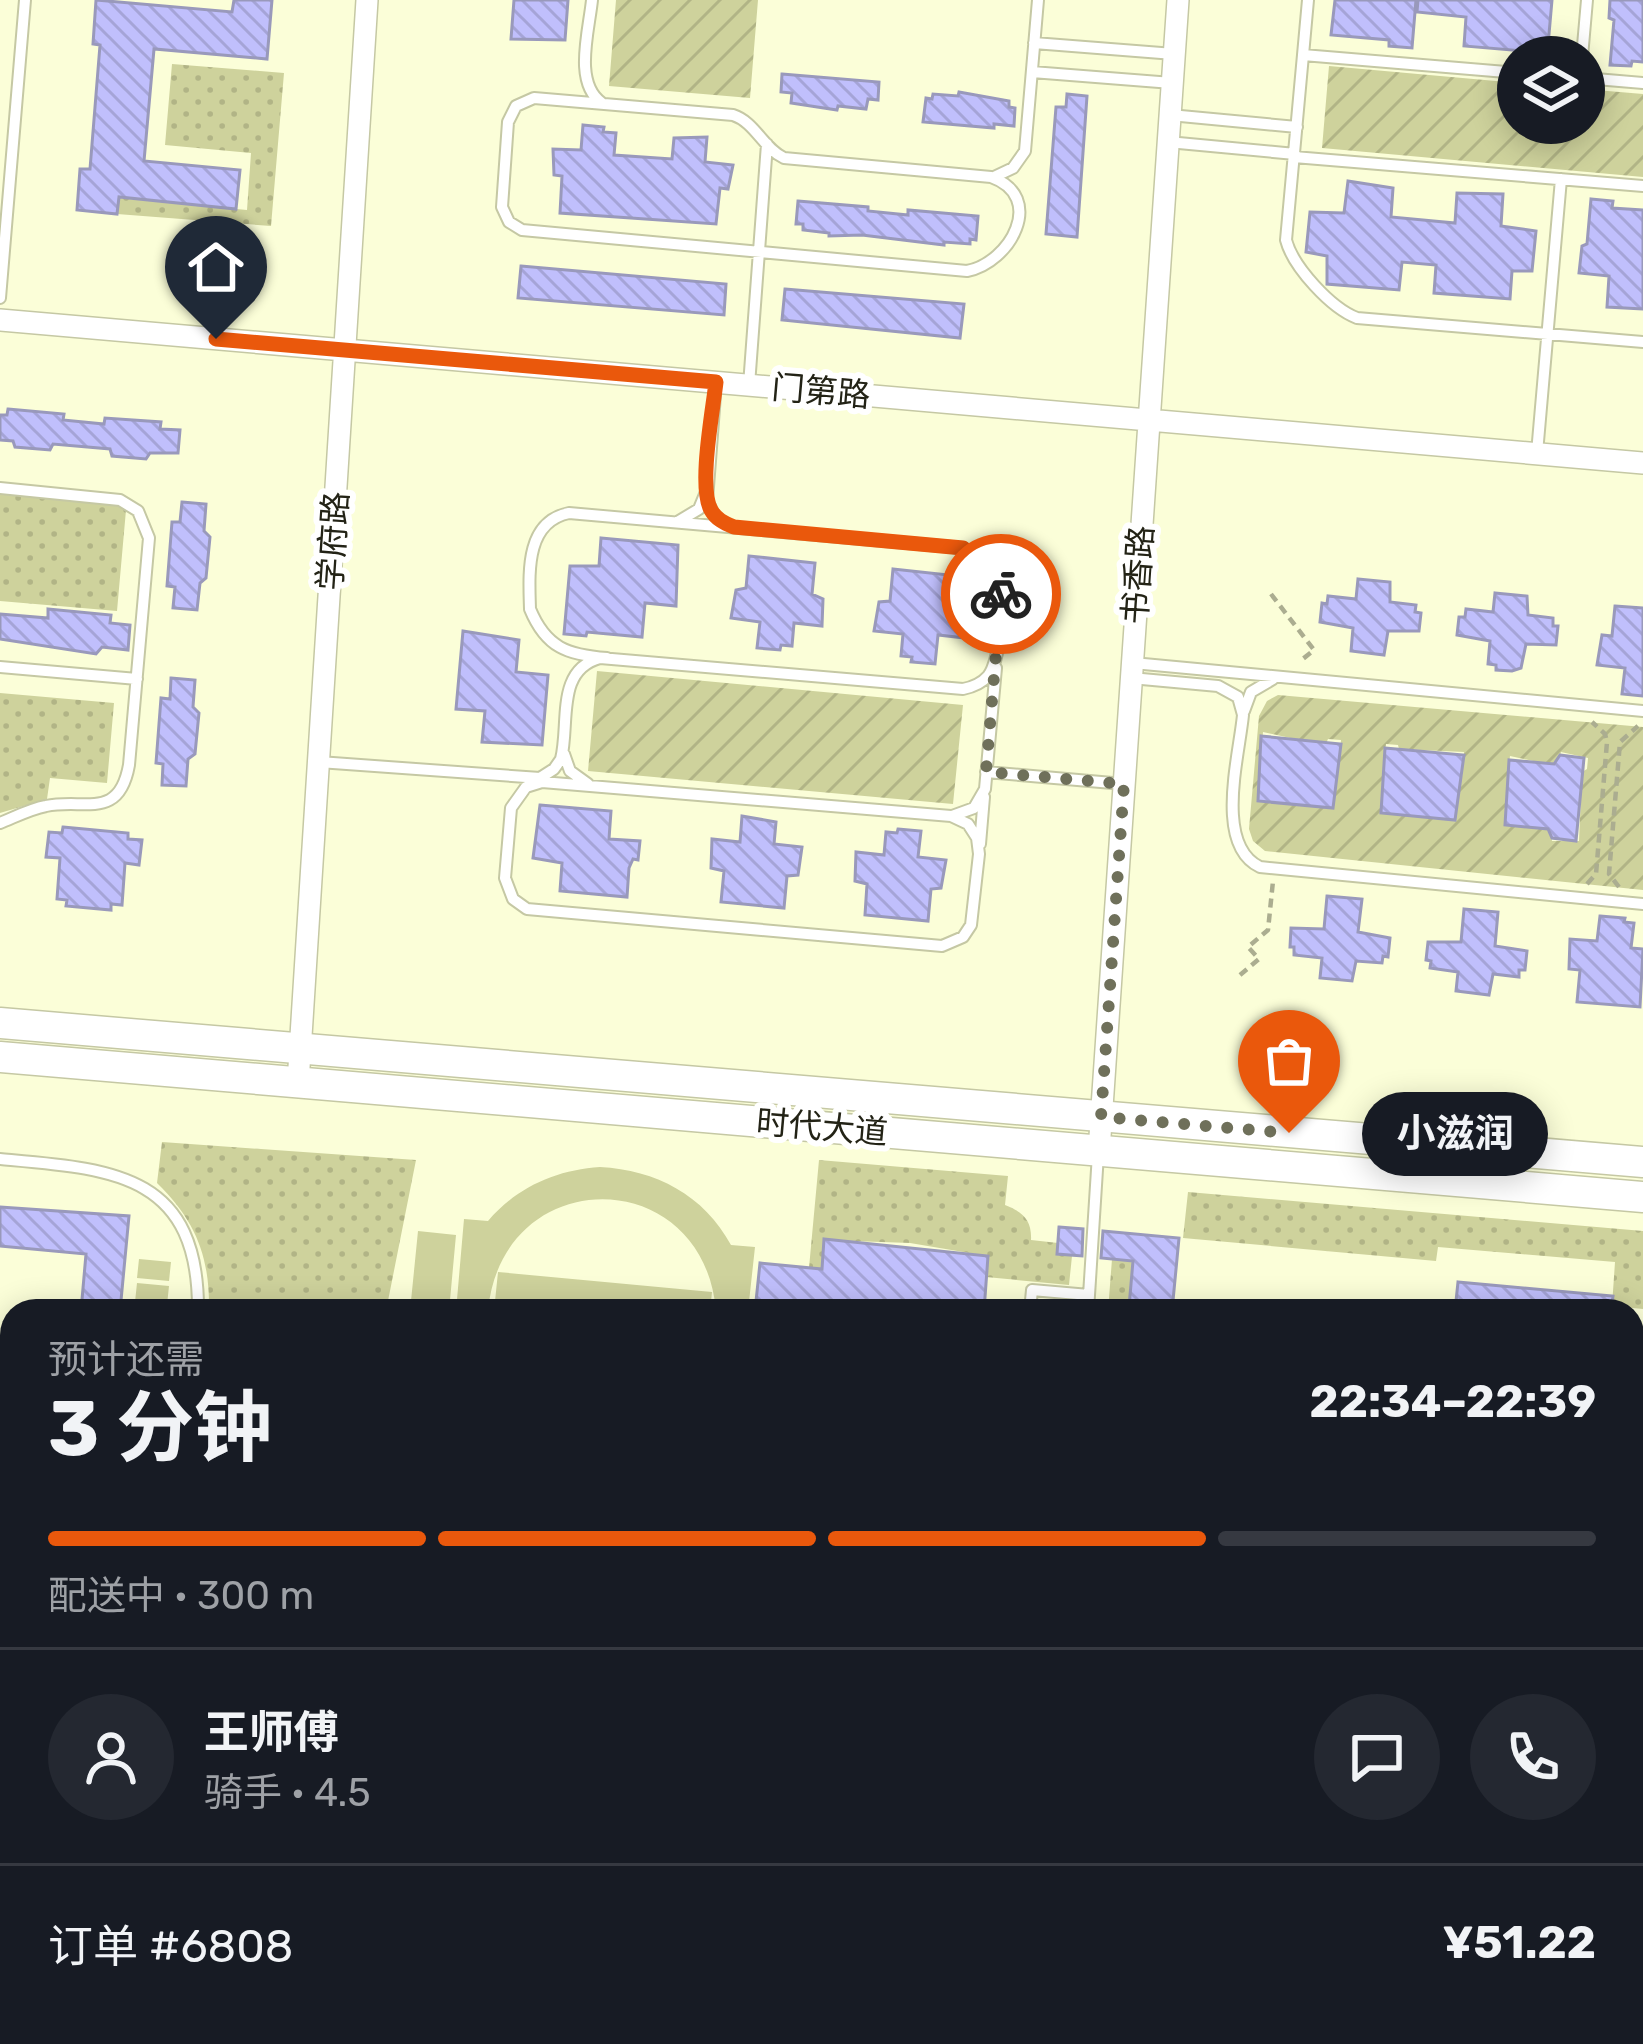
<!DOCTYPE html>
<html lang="zh">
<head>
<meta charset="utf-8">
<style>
  :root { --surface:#171b24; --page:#242831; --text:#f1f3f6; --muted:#9ea1a6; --line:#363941; --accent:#ea580c }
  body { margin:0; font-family:Rubik,"Noto Sans SC",sans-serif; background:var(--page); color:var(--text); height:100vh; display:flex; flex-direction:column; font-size:45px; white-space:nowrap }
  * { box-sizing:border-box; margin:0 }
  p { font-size:39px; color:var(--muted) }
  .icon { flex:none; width:66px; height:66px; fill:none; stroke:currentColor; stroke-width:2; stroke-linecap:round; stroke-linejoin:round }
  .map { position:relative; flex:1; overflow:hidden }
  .panel { position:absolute; left:0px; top:1299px; width:1644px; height:747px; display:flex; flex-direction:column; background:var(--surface); border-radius:36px 36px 0 0; box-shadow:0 6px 30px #0003 }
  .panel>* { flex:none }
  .tools { position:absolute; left:1497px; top:36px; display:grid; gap:24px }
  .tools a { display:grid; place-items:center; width:108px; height:108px; border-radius:50%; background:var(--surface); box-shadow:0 6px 30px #0003; font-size:60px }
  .pin { position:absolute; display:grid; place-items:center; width:102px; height:102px; color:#fff; margin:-123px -51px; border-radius:50% 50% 50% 0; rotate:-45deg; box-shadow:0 0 12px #0007 }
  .pin .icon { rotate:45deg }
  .courier { position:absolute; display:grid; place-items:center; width:120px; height:120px; margin:-60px; border:9px solid #ea580c; border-radius:50%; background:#fff; color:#222; box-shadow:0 3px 15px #0007 }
  .bubble { position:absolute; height:84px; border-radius:42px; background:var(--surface); box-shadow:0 6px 30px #0003; font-size:39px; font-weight:700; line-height:84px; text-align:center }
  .summary em { font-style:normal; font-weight:700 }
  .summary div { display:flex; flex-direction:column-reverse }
  .summary { display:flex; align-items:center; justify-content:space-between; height:204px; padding:0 48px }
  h1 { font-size:78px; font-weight:700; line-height:90px }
  .bar { display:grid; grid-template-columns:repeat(4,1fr); gap:18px 12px; align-content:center; height:144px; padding:0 48px }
  .bar i { height:15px; border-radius:9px; background:var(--line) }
  .bar .active { background:var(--accent) }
  .bar p { grid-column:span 4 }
  .line { display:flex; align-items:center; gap:30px; padding:0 48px; border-top:3px solid var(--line) }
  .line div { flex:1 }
  .round { display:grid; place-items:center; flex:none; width:126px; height:126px; border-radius:63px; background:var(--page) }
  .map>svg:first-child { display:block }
</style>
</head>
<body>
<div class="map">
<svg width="1643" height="2044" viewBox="0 0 1643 2044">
  <defs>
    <pattern id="grass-dots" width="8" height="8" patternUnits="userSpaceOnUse" patternTransform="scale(3)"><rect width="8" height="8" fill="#ced29c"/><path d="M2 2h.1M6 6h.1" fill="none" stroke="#b1b486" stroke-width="1.8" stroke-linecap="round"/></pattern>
    <pattern id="garden-furrows" width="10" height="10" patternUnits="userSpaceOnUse" patternTransform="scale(3)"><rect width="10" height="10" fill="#ced29c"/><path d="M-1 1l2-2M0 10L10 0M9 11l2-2" fill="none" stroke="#b1b486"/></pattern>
    <pattern id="water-waves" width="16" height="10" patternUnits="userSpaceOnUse" patternTransform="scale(3)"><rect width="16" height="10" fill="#babd6a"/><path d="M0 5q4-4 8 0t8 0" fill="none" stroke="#a0a25b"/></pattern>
    <pattern id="building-back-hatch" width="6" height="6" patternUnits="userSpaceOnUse" patternTransform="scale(3)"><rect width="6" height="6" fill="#c0bffc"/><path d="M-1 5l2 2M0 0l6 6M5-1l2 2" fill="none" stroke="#a5a4d7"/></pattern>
  </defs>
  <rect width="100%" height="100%" fill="#fbfed8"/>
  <path fill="url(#grass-dots)" d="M 172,64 L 284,73 L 271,226 L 117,214 L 119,198 L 247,210 L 251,153 L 165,145 Z
    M 0,494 L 115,504 L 126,510 L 117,611 L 0,601 Z
    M 0,693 L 114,703 L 107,783 L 50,778 L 47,799 L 0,813 Z
    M 162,1142 L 416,1160 L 386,1311 L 209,1311 C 210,1257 196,1221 157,1183 Z
    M 819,1160 L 1008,1176 L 1005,1205 C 1023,1212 1032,1220 1031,1240 L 1058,1243 L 1057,1254 L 1072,1256 L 1069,1285 L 986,1277 L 987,1256 L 910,1243 L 824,1240 L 817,1311 L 805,1311 Z
    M 1188,1192 L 1643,1231 L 1643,1309 L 1612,1306 L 1615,1262 L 1438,1247 L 1436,1261 L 1183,1238 Z
    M 1112,1259 L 1133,1261 L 1129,1307 L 1165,1311 L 1108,1311 Z
    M 1643,1327 L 1643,1480 L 1632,1479 L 1634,1371 L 1639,1371 Z
    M 0,1418 L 12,1419 L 12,1502 L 0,1497 Z
    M 4,1523 L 12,1526 L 12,1652 L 0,1669 L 0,1538 L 7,1531 Z
    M 1632,1620 L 1643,1621 L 1643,1832 L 1632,1838 Z
    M 12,1687 L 12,1839 L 0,1831 L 0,1696 Z
    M 0,1857 L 12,1869 L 12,2034 L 56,2034 L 49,2044 L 0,2044 Z
    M 1212,2034 L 1320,2034 L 1319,2044 L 1209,2044 Z"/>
  <path fill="#ced29c" d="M 600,1167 C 656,1170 704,1195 731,1245 L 755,1247 L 748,1311 L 716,1311 C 703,1162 502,1162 488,1311 L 456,1311 L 464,1219 L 488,1221 C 517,1187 556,1170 600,1167 Z
    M 418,1231 L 456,1235 L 449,1311 L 410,1311 Z
    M 139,1259 L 171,1262 L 169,1281 L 137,1278 Z
    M 498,1272 L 712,1292 L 710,1311 L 494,1311 Z
    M 137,1283 L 169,1286 L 167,1305 L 135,1302 Z"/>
  <path fill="url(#garden-furrows)" fill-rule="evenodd" d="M 616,0 L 758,0 L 750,98 L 609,86 Z
    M 1329,66 L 1518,83 L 1518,123 L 1584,123 L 1584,89 L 1643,94 L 1643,177 L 1322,148 Z
    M 597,671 L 963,705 L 953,804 L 588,771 Z
    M 1278,695 L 1643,727 L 1643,890 L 1265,851 L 1253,841 L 1249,829 L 1259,716 L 1267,701 ZM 1263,732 L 1295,739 L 1295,748 L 1326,743 L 1328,739 L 1341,740 L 1339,765 L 1333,765 L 1333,808 L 1301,805 L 1291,794 L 1290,804 L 1258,801 ZM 1386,744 L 1398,745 L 1399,749 L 1464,752 L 1462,777 L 1455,777 L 1455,820 L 1381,813 L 1390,770 L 1383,769 ZM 1561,752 L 1588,758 L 1587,769 L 1582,772 L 1579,841 L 1552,841 L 1548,818 L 1538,817 L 1536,828 L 1505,825 L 1512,782 L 1507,781 L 1510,756 L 1543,763 L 1542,773 L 1553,774 L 1554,761 L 1559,761 Z"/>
  <path fill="url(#water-waves)" d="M 12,1715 L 12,1808 L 0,1801 L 0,1723 Z"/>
  <path fill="url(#building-back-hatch)" stroke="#99b" stroke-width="3" d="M 96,0 L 232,12 L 234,0 L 272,0 L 267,59 L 154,49 L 144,161 L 240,170 L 236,209 L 119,197 L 117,214 L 77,210 L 80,169 L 90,169 L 100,45 L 93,44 Z
    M 514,0 L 568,0 L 565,40 L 511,39 Z
    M 1335,0 L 1416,0 L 1412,48 L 1389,46 L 1389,40 L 1331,35 Z
    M 1418,0 L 1552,0 L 1547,57 L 1523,57 L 1524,51 L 1464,46 L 1466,17 L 1417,12 Z
    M 1610,0 L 1643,0 L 1643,62 L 1632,61 L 1631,66 L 1610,65 L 1614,20 L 1609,18 Z
    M 782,74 L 879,82 L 878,100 L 868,99 L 866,109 L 838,106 L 837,110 L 791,103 L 792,93 L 781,92 Z
    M 959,92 L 1009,101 L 1009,107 L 1015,108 L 1014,126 L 994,124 L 994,128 L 923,122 L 926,98 L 932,99 L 933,94 L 958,96 Z
    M 1067,94 L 1087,96 L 1077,237 L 1046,234 L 1056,107 L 1066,107 Z
    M 583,125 L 604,127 L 603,132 L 616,133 L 614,155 L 672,159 L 674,138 L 707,137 L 705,162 L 733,165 L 728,189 L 720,188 L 716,224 L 560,213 L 562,176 L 554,175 L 553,149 L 581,150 Z
    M 1348,181 L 1393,188 L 1391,217 L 1455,223 L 1457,193 L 1503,194 L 1501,226 L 1536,231 L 1532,271 L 1512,271 L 1510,299 L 1434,293 L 1436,265 L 1402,262 L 1399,290 L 1327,284 L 1327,256 L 1306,252 L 1310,212 L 1344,213 Z
    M 1591,199 L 1613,201 L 1612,208 L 1643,210 L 1643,309 L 1607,307 L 1609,276 L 1579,273 L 1582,246 L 1587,244 Z
    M 798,201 L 868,207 L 868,211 L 908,215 L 908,210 L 978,216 L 976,240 L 970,239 L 970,244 L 944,242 L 944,245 L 862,235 L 829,236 L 829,233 L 803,230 L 803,224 L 796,224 Z
    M 521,266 L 726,284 L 724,315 L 518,298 Z
    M 785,289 L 964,304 L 960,338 L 782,320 Z
    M 8,409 L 64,414 L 63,420 L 104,424 L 105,418 L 161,422 L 160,429 L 180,430 L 178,453 L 150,453 L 146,459 L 112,456 L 110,449 L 53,444 L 50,450 L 15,447 L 13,441 L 0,440 L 0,415 L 7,415 Z
    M 182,502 L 206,504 L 204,531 L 210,537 L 206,578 L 200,583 L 197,610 L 173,608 L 175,587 L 167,586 L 172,522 L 180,522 Z
    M 601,538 L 678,545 L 676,606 L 645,603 L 642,637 L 587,632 L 586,636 L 564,634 L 570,566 L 599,566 Z
    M 749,556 L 815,563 L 812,594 L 823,599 L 822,626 L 794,623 L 792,646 L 781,645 L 780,650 L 757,648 L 760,622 L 731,618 L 736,590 L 746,588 Z
    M 893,569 L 958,576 L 955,607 L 956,611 L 967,612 L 965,638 L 938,635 L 935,664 L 911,662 L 912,657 L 901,656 L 903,634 L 874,631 L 879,602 L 890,601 Z
    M 1358,579 L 1390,582 L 1390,602 L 1416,605 L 1415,612 L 1421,613 L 1419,631 L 1388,631 L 1384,655 L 1351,651 L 1353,628 L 1320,622 L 1322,603 L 1327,604 L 1328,596 L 1356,599 Z
    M 1495,593 L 1527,596 L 1528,615 L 1553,618 L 1553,626 L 1558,626 L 1556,645 L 1526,644 L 1521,668 L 1512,671 L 1496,670 L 1496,665 L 1488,664 L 1490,641 L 1457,635 L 1459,617 L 1465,617 L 1466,609 L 1493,612 Z
    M 1615,606 L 1643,608 L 1643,696 L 1622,694 L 1625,668 L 1597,665 L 1602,635 L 1612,636 Z
    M 48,609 L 111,615 L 110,623 L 130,625 L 128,650 L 102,647 L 96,654 L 0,639 L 0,614 L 48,618 Z
    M 463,631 L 519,640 L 516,672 L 548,675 L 542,745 L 482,742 L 485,711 L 456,709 Z
    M 171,678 L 195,680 L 193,707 L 199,713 L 195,754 L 188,759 L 186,786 L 162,785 L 163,764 L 156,763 L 161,698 L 170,699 Z
    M 1261,736 L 1341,744 L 1333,808 L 1258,801 Z
    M 1385,748 L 1464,755 L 1455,820 L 1381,813 Z
    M 1560,755 L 1584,758 L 1576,841 L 1552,838 L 1548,829 L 1505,825 L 1509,760 L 1554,764 Z
    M 540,805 L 611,811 L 609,839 L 640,841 L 638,860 L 633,859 L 629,868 L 627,897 L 560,891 L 562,863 L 533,858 Z
    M 742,816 L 776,822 L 774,844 L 802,847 L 798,875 L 787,876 L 784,908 L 721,902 L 724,871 L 711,868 L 712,839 L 740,842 Z
    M 63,827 L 128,833 L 128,839 L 142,840 L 139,865 L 125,863 L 122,905 L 111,904 L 111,910 L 66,906 L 67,900 L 57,899 L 60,858 L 46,857 L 49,832 L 62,833 Z
    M 898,829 L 921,831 L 918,857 L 946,860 L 941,888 L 931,889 L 928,921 L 865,915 L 867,884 L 855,881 L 856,852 L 884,855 L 886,832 L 897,833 Z
    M 1327,896 L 1362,899 L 1358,932 L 1390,938 L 1388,957 L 1383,956 L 1382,963 L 1356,961 L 1352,981 L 1320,978 L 1322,958 L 1294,955 L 1294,947 L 1290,947 L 1291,928 L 1324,929 Z
    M 1464,909 L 1498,912 L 1495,946 L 1527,951 L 1525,970 L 1519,970 L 1519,977 L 1493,974 L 1489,995 L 1456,991 L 1458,972 L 1430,968 L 1431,961 L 1426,960 L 1428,942 L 1461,942 Z
    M 1600,916 L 1625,918 L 1624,922 L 1634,923 L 1631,948 L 1643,949 L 1640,1007 L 1577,1002 L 1580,970 L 1569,969 L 1570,939 L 1597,941 Z
    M 0,1207 L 129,1216 L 120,1311 L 81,1311 L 86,1254 L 0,1246 Z
    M 1059,1227 L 1083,1229 L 1082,1256 L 1057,1254 Z
    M 1103,1231 L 1179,1238 L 1172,1311 L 1129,1307 L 1133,1261 L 1101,1258 Z
    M 824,1239 L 988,1256 L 984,1311 L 755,1311 L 760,1263 L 822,1269 Z
    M 1458,1282 L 1613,1296 L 1611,1311 L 1455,1311 Z"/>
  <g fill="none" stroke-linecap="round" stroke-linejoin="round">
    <defs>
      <path id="lane" d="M 592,0 C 589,31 573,83 602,103
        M 1034,43 L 1174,54
        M 1303,55 L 1308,0
        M 1582,57 L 1587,0
        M 1032,72 L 1172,83
        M 1518,73 L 1303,55 L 1286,240 C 1293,267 1331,308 1357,318 L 1643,342
        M 1584,78 L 1643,83
        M 534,98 L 733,115 C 755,122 763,148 784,158 L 991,177 C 1047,197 1010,263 967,271 L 522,230 L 509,222 L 502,207 L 508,122 L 516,106 Z
        M 1170,115 L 1297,127
        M 1168,142 L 1295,154
        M 1294,157 L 1643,186
        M 994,177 L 1013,168 L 1025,151 L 1038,0
        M 0,298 L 25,0
        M 716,382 L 707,500 L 714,515 L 725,524
        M 749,385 L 767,144
        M 1537,453 L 1561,179
        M 0,488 L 120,500 L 138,511 L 149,538 L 129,765 C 119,821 84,798 46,806 C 30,809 15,817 0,823
        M 679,521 L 699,509 L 706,492
        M 1133,663 L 1643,711
        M 0,667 L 137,679
        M 1131,678 L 1218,686 L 1238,697 L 1243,715 C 1239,757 1214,845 1260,867 L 1643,904
        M 1244,711 L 1251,692 L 1273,679
        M 564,754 L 570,771 L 588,784
        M 319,762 L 540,778 L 554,769 L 561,759 C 570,724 555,670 600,658 L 963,689 C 973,687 981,684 988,676 C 1000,662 1006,599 997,582 C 990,568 976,556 963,548 L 569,513 C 525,522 529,573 530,609 C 546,648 568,655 607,658
        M 986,772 L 1124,784
        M 542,782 L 951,816 L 968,824 L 977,838 L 979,854 L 971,925 L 963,937 L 942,946 L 527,909 L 513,899 L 505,878 L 511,808 L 526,787 Z
        M 952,816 L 974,808 L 985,789 L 996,668
        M 980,844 L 984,797
        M 0,1159 C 111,1169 199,1172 198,1311
        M 1030,1311 L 1032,1290 L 1089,1295
        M 1088,1311 L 1098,1154
        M 1632,1489 L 1643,1490
        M 0,1508 L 12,1514
        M 1632,1614 L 1643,1615
        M 0,1681 L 12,1670
        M 0,1844 L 12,1852
        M 129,2034 L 138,2044
        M 611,2034 L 615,2044
        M 360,2038 L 420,2044
        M 63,2044 L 68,2034
        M 1193,2044 L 1196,2034
        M 1459,2044 L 1462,2034
        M 1636,2044 L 1643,2022"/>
      <path id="street" d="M 0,320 L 1643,463
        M 298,1083 L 367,0
        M 1099,1151 L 1178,0"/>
      <path id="secondary" d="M 0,1023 L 1643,1162
        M 0,1057 L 1643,1197"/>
    </defs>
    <use href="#lane" stroke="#c5c8a4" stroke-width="14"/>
    <use href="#street" stroke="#c5c8a4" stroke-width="24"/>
    <use href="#secondary" stroke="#c5c8a4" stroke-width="33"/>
    <path stroke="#abad90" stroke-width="4.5" stroke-dasharray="9 6" stroke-linecap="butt" d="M 1271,594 L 1314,650 L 1299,662
      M 1587,884 L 1596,874 L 1607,742 L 1605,734 L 1592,722
      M 1619,887 L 1609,874 L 1620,742 L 1638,726
      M 1240,975 L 1259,959 L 1248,947 L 1268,930 L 1273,881"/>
    <use href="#lane" stroke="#fff" stroke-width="10"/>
    <use href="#street" stroke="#fff" stroke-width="21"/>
    <use href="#secondary" stroke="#fff" stroke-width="30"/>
  </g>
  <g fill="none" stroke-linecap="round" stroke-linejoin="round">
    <path stroke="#6f705a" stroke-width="12" stroke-dasharray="0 21.6" d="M 1001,594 L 986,772 L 1124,784 L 1101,1117 L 1289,1133"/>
    <path stroke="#ea580c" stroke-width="15" d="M 216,339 L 716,382 C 713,410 698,487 711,510 C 716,519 724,523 734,527 L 963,548 L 986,568 L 1001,594"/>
  </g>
  <g text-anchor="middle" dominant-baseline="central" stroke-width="12" stroke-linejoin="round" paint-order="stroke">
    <g font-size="33" fill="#232316" stroke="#fff">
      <text transform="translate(821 391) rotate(5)">门第路</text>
      <text transform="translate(333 541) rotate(-86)">学府路</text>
      <text transform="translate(1138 575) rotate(-86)">书香路</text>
      <text transform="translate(822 1127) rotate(5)">时代大道</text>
    </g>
  </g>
</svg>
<div class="tools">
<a><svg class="icon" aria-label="layers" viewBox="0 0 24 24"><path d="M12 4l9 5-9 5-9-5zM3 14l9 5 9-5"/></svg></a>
</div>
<div class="pin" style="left:1289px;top:1133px;background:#ea580c"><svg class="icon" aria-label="bag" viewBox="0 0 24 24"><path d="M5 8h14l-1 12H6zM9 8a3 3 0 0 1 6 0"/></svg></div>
<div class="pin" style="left:216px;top:339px;background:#1f2937"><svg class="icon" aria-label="home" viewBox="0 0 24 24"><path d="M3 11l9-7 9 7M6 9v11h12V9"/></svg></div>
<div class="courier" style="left:1001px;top:594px"><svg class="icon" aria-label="bike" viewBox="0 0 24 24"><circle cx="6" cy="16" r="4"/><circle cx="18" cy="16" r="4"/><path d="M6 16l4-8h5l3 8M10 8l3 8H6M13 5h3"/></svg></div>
<div class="bubble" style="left:1362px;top:1092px;width:186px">小滋润</div>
<section class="panel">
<div class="summary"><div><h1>3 分钟</h1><p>预计还需</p></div><em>22:34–22:39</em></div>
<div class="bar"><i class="active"></i><i class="active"></i><i class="active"></i><i></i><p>配送中 · 300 m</p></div>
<div class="line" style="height:216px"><a class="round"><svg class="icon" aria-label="person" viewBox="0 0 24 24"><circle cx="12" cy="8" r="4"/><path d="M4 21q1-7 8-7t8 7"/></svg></a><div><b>王师傅</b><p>骑手 · 4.5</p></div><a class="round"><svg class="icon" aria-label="chat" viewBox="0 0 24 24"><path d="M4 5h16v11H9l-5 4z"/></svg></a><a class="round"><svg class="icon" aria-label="phone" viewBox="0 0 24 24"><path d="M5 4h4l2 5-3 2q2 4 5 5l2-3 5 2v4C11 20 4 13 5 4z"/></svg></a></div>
<div class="line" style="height:156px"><div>订单 #6808</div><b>¥51.22</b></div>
</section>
</div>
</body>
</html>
